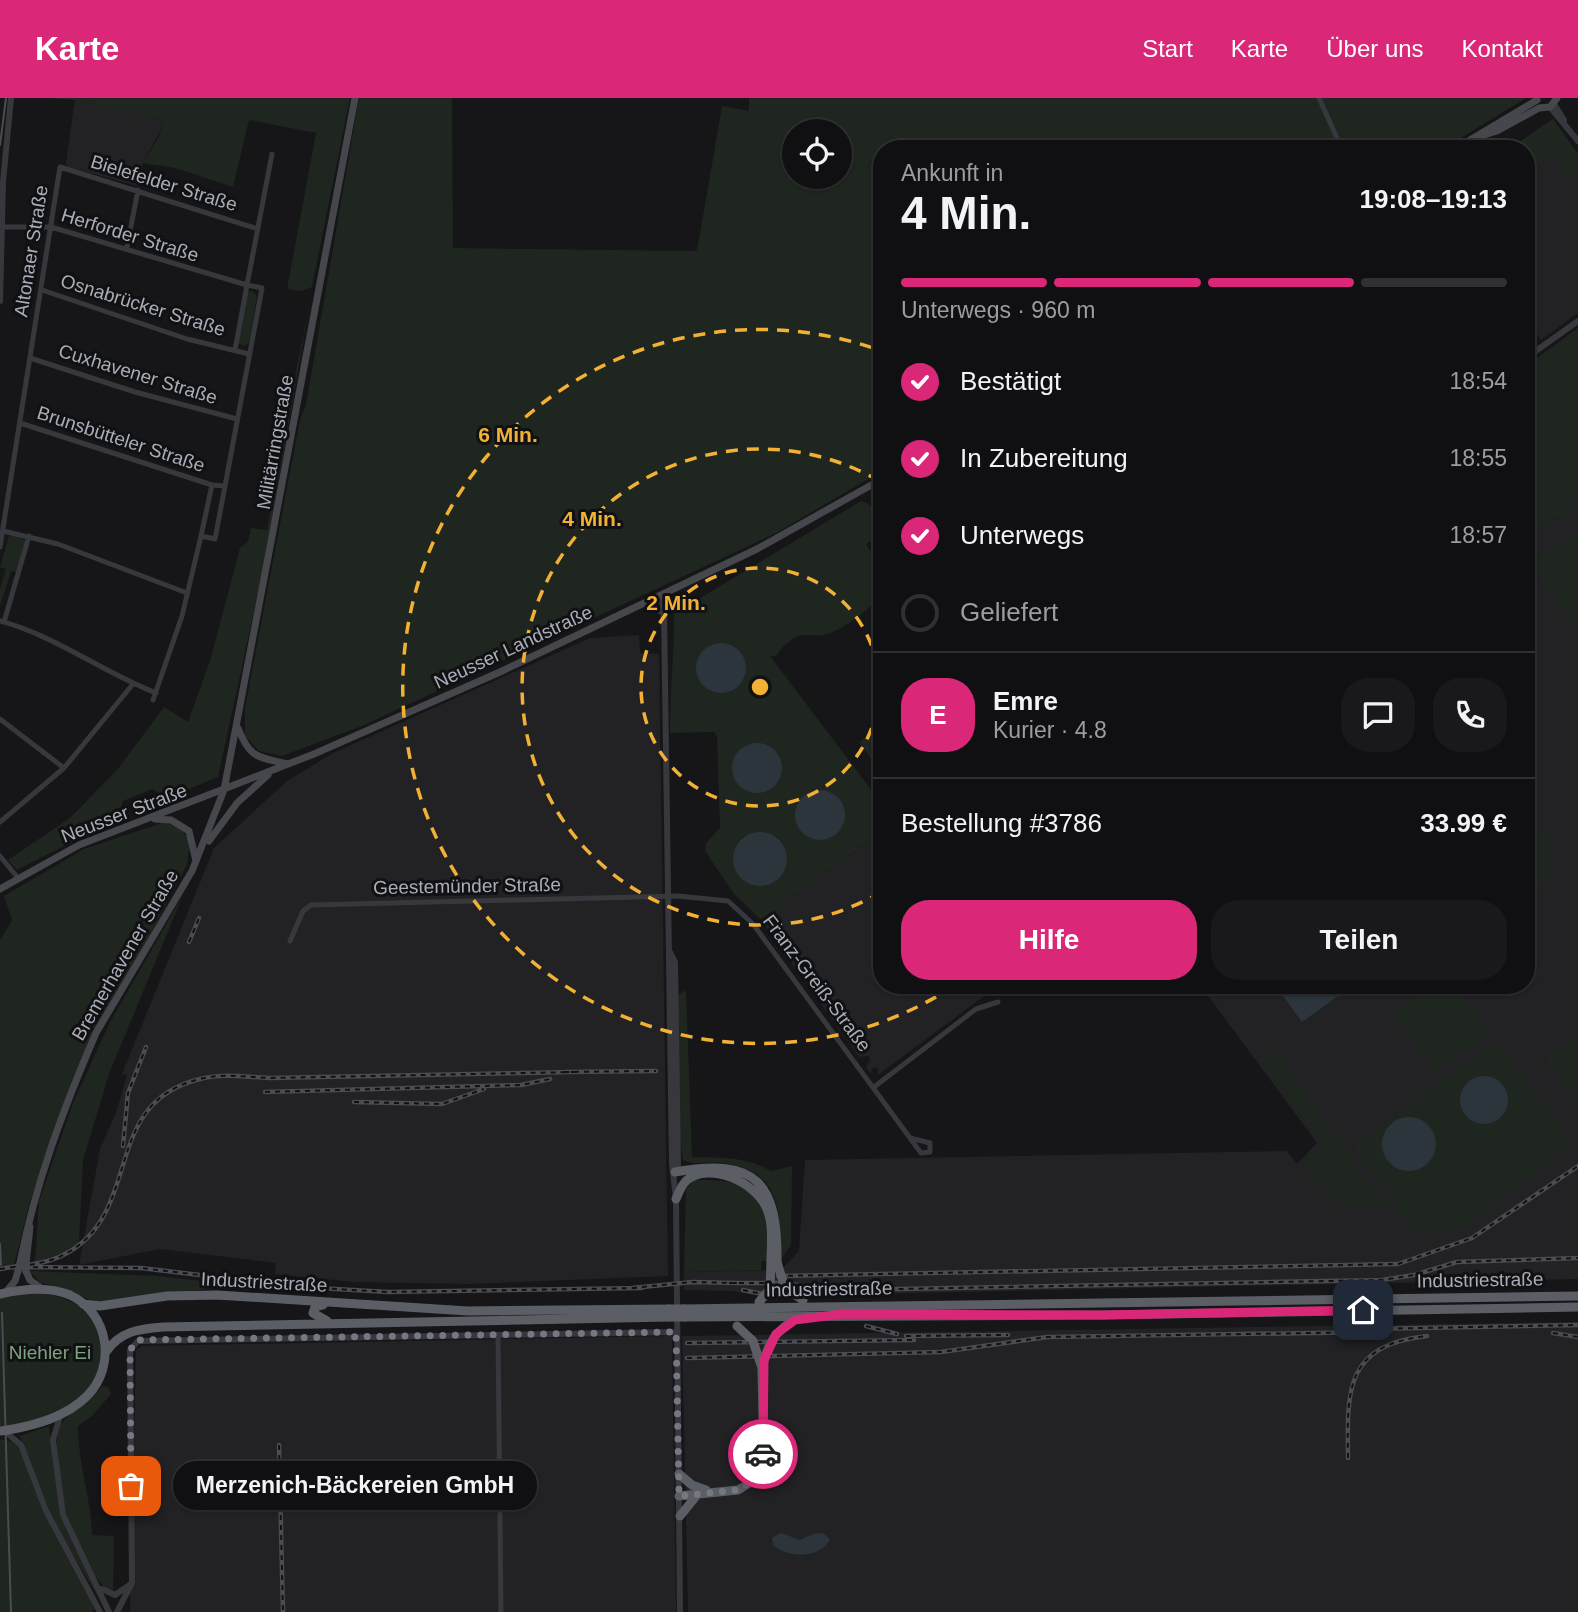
<!DOCTYPE html>
<html lang="de">
<head>
<meta charset="utf-8">
<style>
  :root { --surface:#101012; --page:#19191b; --text:#f1f3f6; --muted:#9c9d9f; --line:#303032; --accent:#db2777 }
  body { margin:0; font-family:Arial,sans-serif; background:var(--page); color:var(--text); height:100vh; display:flex; flex-direction:column; font-size:26px; white-space:nowrap }
  * { box-sizing:border-box; margin:0 }
  p { font-size:23px; color:var(--muted) }
  .icon { flex:none; width:38px; height:38px; fill:none; stroke:currentColor; stroke-width:2; stroke-linecap:round; stroke-linejoin:round }
  .map { position:relative; flex:1; overflow:hidden }
  .drawer { position:absolute; left:873px; top:42px; width:662px; height:854px; display:flex; flex-direction:column; background:var(--surface); border-radius:28px; box-shadow:0 2px 5px #0004,0 0 0 2px var(--line) }
  .drawer>* { flex:none }
  .controls { position:absolute; left:782px; top:21px; display:grid; gap:14px }
  .controls a { display:grid; place-items:center; width:70px; height:70px; border-radius:50%; background:var(--surface); box-shadow:0 2px 5px #0004,0 0 0 2px var(--line); font-size:35px }
  .pin { position:absolute; display:grid; place-items:center; width:60px; height:60px; color:#fff; margin:-30px; border-radius:14px; box-shadow:0 4px 10px #0006 }
  .courier { position:absolute; display:grid; place-items:center; width:70px; height:70px; margin:-35px; border:5px solid #db2777; border-radius:50%; background:#fff; color:#222; box-shadow:0 2px 9px #0007 }
  .bubble { position:absolute; height:49px; border-radius:24px; background:var(--surface); box-shadow:0 2px 5px #0004,0 0 0 2px var(--line); font-size:23px; font-weight:600; line-height:49px; text-align:center }
  .headline em { font-style:normal; font-weight:600 }
  .headline div { display:flex; flex-direction:column-reverse }
  .headline { display:flex; align-items:center; justify-content:space-between; height:119px; padding:0 28px }
  h1 { font-size:46px; font-weight:600; line-height:52px }
  .bar { display:grid; grid-template-columns:repeat(4,1fr); gap:10px 7px; align-content:center; height:84px; padding:0 28px }
  .bar i { height:9px; border-radius:5px; background:var(--line) }
  .bar .current { background:var(--accent) }
  .bar p { grid-column:span 4 }
  .line { display:flex; align-items:center; gap:18px; padding:0 28px; border-top:2px solid var(--line) }
  .line div { flex:1 }
  .round { display:grid; place-items:center; flex:none; width:74px; height:74px; border-radius:28px; background:var(--page) }
  ol { padding:0 28px; list-style:none }
  li { display:flex; align-items:center; gap:21px; height:77px }
  li p { margin-inline-start:auto }
  li .icon { padding:7px; border-radius:50%; background:var(--accent); color:#fff; stroke-width:4 }
  li:last-child { color:var(--muted) }
  li i { width:38px; height:38px; border:4px solid var(--line); border-radius:50% }
  .primary-button { display:flex; gap:14px; margin-top:auto; padding:14px 28px }
  .primary-button a { flex:1; height:80px; border-radius:28px; background:var(--accent); color:#fff; font-size:28px; font-weight:600; line-height:80px; text-align:center }
  .primary-button a+a { background:var(--page); color:var(--text) }
  header { display:flex; align-items:center; gap:42px; box-sizing:border-box; height:98px; padding:0 35px; background:var(--accent); color:#fff }
  header strong { font-size:33px }
  nav { display:flex; gap:38px; margin-inline-start:auto; font-size:24px }
  .map>svg:first-child { display:block }
</style>
</head>
<body>
<header>
<strong>Karte</strong>
<nav><a>Start</a><a>Karte</a><a>Über uns</a><a>Kontakt</a></nav>
</header>
<div class="map">
<svg width="1578" height="1514" viewBox="0 0 1578 1514">
  <rect width="100%" height="100%" fill="#161618"/>
  <path fill="#222225" d="M 75,1 L 166,22 L 143,65 L 138,88 L 68,69 L 66,65 Z
    M 1553,21 L 1578,56 L 1578,215 L 1541,242 L 1526,222 L 1526,51 L 1509,51 Z
    M 1578,404 L 1578,1181 L 760,1198 L 733,1193 L 684,1192 L 684,1174 L 781,1172 L 799,1153 L 805,1062 L 1287,1053 L 1297,1066 L 1317,1045 L 1200,887 L 1526,887 L 1526,442 Z
    M 639,537 L 640,555 L 659,556 L 668,1178 L 470,1186 L 354,1184 L 275,1176 L 276,1165 L 160,1151 L 79,1167 L 100,1051 L 117,1012 L 127,977 L 122,976 L 214,750 L 287,683 L 333,655 L 590,540 Z
    M 882,733 L 882,887 L 999,887 L 878,977 L 878,970 L 872,970 L 871,976 L 866,969 L 870,961 L 868,958 L 859,959 L 761,822 Z
    M 1578,1224 L 1578,1514 L 688,1514 L 682,1238 Z
    M 672,1238 L 676,1514 L 130,1514 L 136,1252 L 142,1248 Z"/>
  <path fill="#1e261f" fill-rule="evenodd" d="M 45,0 L 350,0 L 312,189 L 302,193 L 287,191 L 316,35 L 249,22 L 233,89 L 175,70 L 143,65 L 158,40 L 165,22 L 75,2 Z
    M 359,0 L 452,0 L 453,150 L 697,153 L 722,8 L 749,13 L 749,0 L 1526,0 L 1443,51 L 882,51 L 882,373 L 774,436 L 362,628 L 282,658 L 259,653 L 245,638 L 245,610 L 300,322 L 306,307 ZM 794,33 L 840,33 L 840,79 L 794,79 Z
    M 1553,21 L 1578,56 L 1578,90 L 1553,57 L 1526,77 L 1526,51 L 1509,51 Z
    M 252,193 L 257,198 L 249,245 L 244,248 L 238,245 L 247,194 Z
    M 310,204 L 263,472 L 218,679 L 167,700 L 152,691 L 123,703 L 118,720 L 17,772 L 8,762 L 70,720 L 117,672 L 164,609 L 188,624 L 210,563 L 240,450 L 248,444 L 251,430 L 267,432 L 292,295 L 290,291 L 293,289 Z
    M 1578,230 L 1578,404 L 1526,442 L 1526,268 Z
    M 861,403 C 881,411 882,416 882,437 L 866,446 L 882,471 L 882,499 C 868,510 853,524 837,532 C 809,547 803,522 776,558 L 770,558 L 882,706 L 882,733 L 761,822 L 734,796 L 705,753 L 706,745 L 720,730 L 717,639 L 714,634 L 670,635 C 670,595 674,556 674,516 Z
    M 1578,435 L 1578,537 L 1532,464 Z
    M 15,437 L 26,443 L 17,474 L 11,473 L 0,508 L 0,491 L 6,471 L 0,469 L 9,438 Z
    M 882,627 L 882,676 L 859,644 Z
    M 1526,713 L 1553,743 L 1549,781 L 1537,789 L 1526,774 Z
    M 165,724 L 179,729 L 190,743 L 187,767 L 76,974 L 30,1103 L 14,1167 L 0,1169 L 0,842 L 12,822 L 4,798 L 84,751 Z
    M 183,797 L 109,976 L 83,1062 L 79,1145 L 66,1154 L 35,1164 L 39,1103 L 73,1005 L 110,924 Z
    M 1429,887 L 1452,887 L 1490,933 L 1437,974 L 1392,916 Z
    M 686,892 L 692,1059 C 721,1060 745,1058 771,1073 L 792,1068 L 791,1147 L 780,1163 C 781,1113 781,1071 721,1065 C 708,1063 695,1068 683,1062 L 679,1032 L 678,897 Z
    M 1578,937 L 1578,1008 L 1545,961 Z
    M 1496,943 L 1573,1046 L 1460,1132 L 1437,1136 L 1413,1133 L 1353,1048 Z
    M 1273,951 L 1388,1109 L 1342,1110 L 1306,1072 L 1304,1065 L 1323,1046 L 1259,962 Z
    M 694,1082 C 722,1082 753,1082 765,1113 C 770,1126 767,1149 767,1163 L 762,1163 L 761,1172 L 684,1174 L 686,1091 Z
    M 30,1173 L 158,1178 L 272,1191 L 270,1194 L 216,1190 L 94,1204 L 65,1190 L 41,1185 Z
    M 20,1195 C 62,1193 105,1209 101,1259 C 99,1273 95,1287 84,1297 C 60,1319 31,1324 0,1329 L 0,1199 Z
    M 102,1288 L 108,1289 L 111,1296 L 92,1318 L 78,1328 C 78,1365 91,1400 92,1437 L 114,1438 L 113,1496 C 76,1473 45,1368 60,1328 C 64,1318 92,1302 102,1288 Z
    M 49,1328 L 60,1414 L 102,1505 L 52,1422 L 20,1338 Z
    M 0,1341 L 13,1344 L 20,1350 L 43,1414 L 96,1510 L 92,1514 L 0,1514 Z"/>
  <path fill="#2c353c" d="M696 570a25 25 0 1 1 50 0a25 25 0 1 1-50 0Z
    M732 670a25 25 0 1 1 50 0a25 25 0 1 1-50 0Z
    M795 717a25 25 0 1 1 50 0a25 25 0 1 1-50 0Z
    M733 761a27 27 0 1 1 54 0a27 27 0 1 1-54 0Z
    M 1275,887 L 1341,887 L 1345,893 L 1302,924 Z
    M1460 1002a24 24 0 1 1 48 0a24 24 0 1 1-48 0Z
    M1382 1046a27 27 0 1 1 54 0a27 27 0 1 1-54 0Z
    M 781,1435 L 800,1442 C 809,1438 822,1429 830,1442 C 818,1461 790,1460 774,1448 L 772,1440 Z"/>
  <g fill="none" stroke-linecap="round" stroke-linejoin="round">
    <path stroke="#37383d" stroke-width="5" d="M 1319,0 L 1342,51
      M 0,129 L 51,129 L 247,187 L 235,252
      M 127,149 L 138,92
      M 42,192 L 187,241 L 249,256
      M 30,260 L 135,294 L 237,321
      M 20,325 L 212,387
      M 3,433 L 58,446 L 187,495
      M 201,438 L 212,387 L 225,388 L 262,190 L 247,187 L 272,56
      M 0,449 L 60,69 L 258,131
      M 0,523 C 56,538 102,574 156,595
      M 4,524 L 29,438
      M 153,602 L 182,518 L 201,438 L 215,441 L 225,388
      M 0,621 L 64,670
      M 0,724 L 64,670 L 133,586
      M 0,758 L 18,780
      M 290,843 L 303,813 L 311,807 L 678,798 L 728,803 L 753,826 L 921,1055 L 930,1054 L 930,1045 L 910,1040
      M 874,989 L 976,911 L 998,904
      M 498,1238 L 501,1514"/>
    <path stroke="#37383d" stroke-width="6" d="M 1554,6 L 1564,22
      M 1550,9 L 1578,43
      M 0,203 L 3,84 L 11,0
      M 1526,260 L 1578,223
      M 661,497 L 664,515 L 672,1066 L 676,1101 L 680,1514
      M 644,505 L 664,515
      M 670,854 L 675,864 L 678,1067 L 675,1074
      M 60,1318 L 53,1342 L 63,1417 L 109,1514
      M 8,1336 L 21,1347 L 46,1413 L 100,1514
      M 102,1491 L 115,1497 L 131,1486
      M 117,1514 L 132,1485 L 130,1252 L 138,1243 L 676,1234"/>
    <path stroke="#45474d" stroke-width="7" d="M 1474,40 L 1497,33 L 1539,10 L 1550,9 L 1557,0
      M 1455,51 L 1537,2
      M 238,630 C 250,661 258,659 288,666
      M 155,721 L 171,722 L 189,733 L 196,763
      M 209,743 L 237,705 L 268,677
      M 0,791 L 79,747 L 314,656 L 500,574 L 757,451 L 882,381
      M 20,1165 C 35,1086 64,1009 96,935 L 192,773 L 224,692 L 355,0
      M 26,1165 L 30,1129
      M 26,1173 L 30,1182 L 41,1190
      M 5,1195 L 15,1183 L 18,1173"/>
    <path stroke="#5b5e65" stroke-width="9" d="M 675,1074 C 757,1059 778,1085 777,1164
      M 676,1101 C 679,1094 682,1086 687,1082 C 710,1064 755,1084 766,1109 C 774,1125 771,1146 771,1163
      M 0,1196 C 22,1191 48,1188 70,1197 C 109,1215 117,1268 87,1298 C 66,1319 36,1327 8,1332
      M 83,1206 L 100,1208 L 167,1198 L 217,1197 L 468,1213 L 669,1211
      M 323,1207 L 315,1209 L 313,1215 L 327,1223
      M 684,1211 L 1578,1198
      M 685,1219 L 1103,1217 L 1578,1209
      M 106,1254 C 120,1233 139,1231 163,1229 L 669,1219
      M 679,1376 L 692,1387 L 706,1392
      M 679,1398 L 738,1392 L 759,1379 L 764,1364 L 762,1272
      M 680,1418 L 697,1397"/>
    <path stroke="#4a4c52" stroke-width="2" d="M 0,47 L 6,0
      M 0,1146 L 1,1167
      M 2,1215 L 11,1514"/>
    <defs>
      <path id="rail" d="M 189,844 L 199,820
        M 564,974 L 656,973
        M 265,994 L 521,987 L 550,981
        M 354,1004 L 442,1006 L 484,991
        M 123,1048 L 128,995 L 146,949
        M 13,1169 L 141,1170 L 301,1189 L 388,1194 L 642,1190
        M 0,1171 C 23,1167 46,1167 67,1155 C 144,1112 100,1005 200,981 C 223,975 246,979 269,980 L 575,974
        M 778,1178 L 1398,1166 L 1472,1140 L 1578,1068
        M 729,1185 L 780,1185 L 845,1192 L 1382,1182 L 1414,1177 L 1457,1164 L 1578,1160
        M 632,1190 L 693,1184 L 737,1185
        M 743,1192 L 777,1199
        M 866,1228 L 897,1236
        M 1368,1231 L 1578,1227
        M 1553,1235 L 1578,1239
        M 906,1238 L 1008,1237
        M 687,1245 L 914,1242
        M 687,1260 L 941,1254 L 1047,1239 L 1378,1234
        M 279,1347 L 283,1514
        M 1348,1360 C 1347,1292 1345,1247 1427,1238"/>
    </defs>
    <use href="#rail" stroke="#4a4c52" stroke-width="4.5"/>
    <use href="#rail" stroke="#111113" stroke-width="2" stroke-dasharray="5" stroke-linecap="butt"/>
    <path stroke="#45474d" stroke-width="7" d="M 18,1173 L 20,1165
      M 26,1173 L 26,1165"/>
    <path stroke="#5b5e65" stroke-width="9" d="M 777,1164 L 785,1190 L 803,1202
      M 759,1204 L 770,1191 L 771,1163
      M 669,1211 L 684,1211
      M 669,1219 L 685,1219
      M 737,1228 L 753,1243 L 761,1267
      M 762,1272 C 766,1251 772,1236 791,1224
      M 1,1333 L 8,1332"/>
  </g>
  <g fill="none" stroke-linecap="round" stroke-linejoin="round">
    <path stroke="#757880" stroke-width="7" stroke-dasharray="0 12.6" d="M 131,1388 L 130,1252 L 138,1242 L 676,1234 L 679,1398 L 738,1392 L 759,1379 L 763,1356"/>
    <path stroke="#db2777" stroke-width="9" d="M 763,1356 L 764,1262 L 776,1236 L 795,1222 L 842,1216 L 1102,1217 L 1363,1212"/>
  </g>
  <g fill="none" stroke="#f2b134" stroke-width="3.5" stroke-dasharray="12 9">
    <circle cx="760" cy="589" r="119"/>
    <path d="M881 794A238 238 0 1 1 881 384"/>
    <path d="M954 888A357 357 0 1 1 879 252"/>
  </g>
  <g text-anchor="middle" dominant-baseline="central" stroke-width="6" stroke-linejoin="round" paint-order="stroke">
    <g font-size="19" fill="#a8adb8" stroke="#111113">
      <text transform="translate(164 85) rotate(17)">Bielefelder Straße</text>
      <text transform="translate(130 137) rotate(17)">Herforder Straße</text>
      <text transform="translate(31 153) rotate(-81)">Altonaer Straße</text>
      <text transform="translate(143 207) rotate(17)">Osnabrücker Straße</text>
      <text transform="translate(138 276) rotate(17)">Cuxhavener Straße</text>
      <text transform="translate(121 341) rotate(18)">Brunsbütteler Straße</text>
      <text transform="translate(275 344) rotate(-80)">Militärringstraße</text>
      <text transform="translate(513 549) rotate(-25)">Neusser Landstraße</text>
      <text transform="translate(124 715) rotate(-21)">Neusser Straße</text>
      <text transform="translate(467 788) rotate(-1)">Geestemünder Straße</text>
      <text transform="translate(125 857) rotate(-60)">Bremerhavener Straße</text>
      <text transform="translate(817 885) rotate(53)">Franz-Greiß-Straße</text>
      <text transform="translate(1480 1182) rotate(-1)">Industriestraße</text>
      <text transform="translate(264 1184) rotate(3)">Industriestraße</text>
      <text transform="translate(829 1191) rotate(-1)">Industriestraße</text>
    </g>
    <g font-size="19" fill="#7fa381" stroke="#111113">
      <text x="50" y="1254">Niehler Ei</text>
    </g>
  </g>
  <circle cx="760" cy="589" r="10" fill="#f2b134" stroke="#111113" stroke-width="3.5"/>
  <g font-size="21" text-anchor="middle" font-weight="bold" fill="#f2b134" stroke="#111113" stroke-width="6" stroke-linejoin="round" paint-order="stroke">
    <text x="508" y="344">6 Min.</text>
    <text x="592" y="428">4 Min.</text>
    <text x="676" y="512">2 Min.</text>
  </g>
</svg>
<div class="controls">
<a><svg class="icon" aria-label="locate" viewBox="0 0 24 24"><circle cx="12" cy="12" r="6"/><path d="M12 2v4M12 18v4M2 12h4M18 12h4"/></svg></a>
</div>
<div class="pin" style="left:131px;top:1388px;background:#ea580c"><svg class="icon" aria-label="bag" viewBox="0 0 24 24"><path d="M5 8h14l-1 12H6zM9 8a3 3 0 0 1 6 0"/></svg></div>
<div class="pin" style="left:1363px;top:1212px;background:#1f2937"><svg class="icon" aria-label="home" viewBox="0 0 24 24"><path d="M3 11l9-7 9 7M6 9v11h12V9"/></svg></div>
<div class="courier" style="left:763px;top:1356px"><svg class="icon" aria-label="car" viewBox="0 0 24 24"><path d="M5 17H2v-5l4-1 3-4h7l3 4 3 1v5h-3M9 17h6M6 11h13"/><circle cx="7" cy="17" r="2"/><circle cx="17" cy="17" r="2"/></svg></div>
<div class="bubble" style="left:173px;top:1363px;width:364px">Merzenich-Bäckereien GmbH</div>
<section class="drawer">
<div class="headline"><div><h1>4 Min.</h1><p>Ankunft in</p></div><em>19:08–19:13</em></div>
<div class="bar"><i class="current"></i><i class="current"></i><i class="current"></i><i></i><p>Unterwegs · 960 m</p></div>
<ol>
<li><svg class="icon" aria-label="check" viewBox="0 0 24 24"><path d="M5 12l5 5 9-10"/></svg>Bestätigt<p>18:54</p></li>
<li><svg class="icon" aria-label="check" viewBox="0 0 24 24"><path d="M5 12l5 5 9-10"/></svg>In Zubereitung<p>18:55</p></li>
<li><svg class="icon" aria-label="check" viewBox="0 0 24 24"><path d="M5 12l5 5 9-10"/></svg>Unterwegs<p>18:57</p></li>
<li><i></i>Geliefert</li>
</ol>
<div class="line" style="height:126px"><b class="round" style="background:var(--accent);color:#fff">E</b><div><b>Emre</b><p>Kurier · 4.8</p></div><a class="round"><svg class="icon" aria-label="chat" viewBox="0 0 24 24"><path d="M4 5h16v11H9l-5 4z"/></svg></a><a class="round"><svg class="icon" aria-label="phone" viewBox="0 0 24 24"><path d="M5 4h4l2 5-3 2q2 4 5 5l2-3 5 2v4C11 20 4 13 5 4z"/></svg></a></div>
<div class="line" style="height:91px"><div>Bestellung #3786</div><b>33.99 €</b></div>
<div class="primary-button"><a>Hilfe</a><a>Teilen</a></div>
</section>
</div>
</body>
</html>
